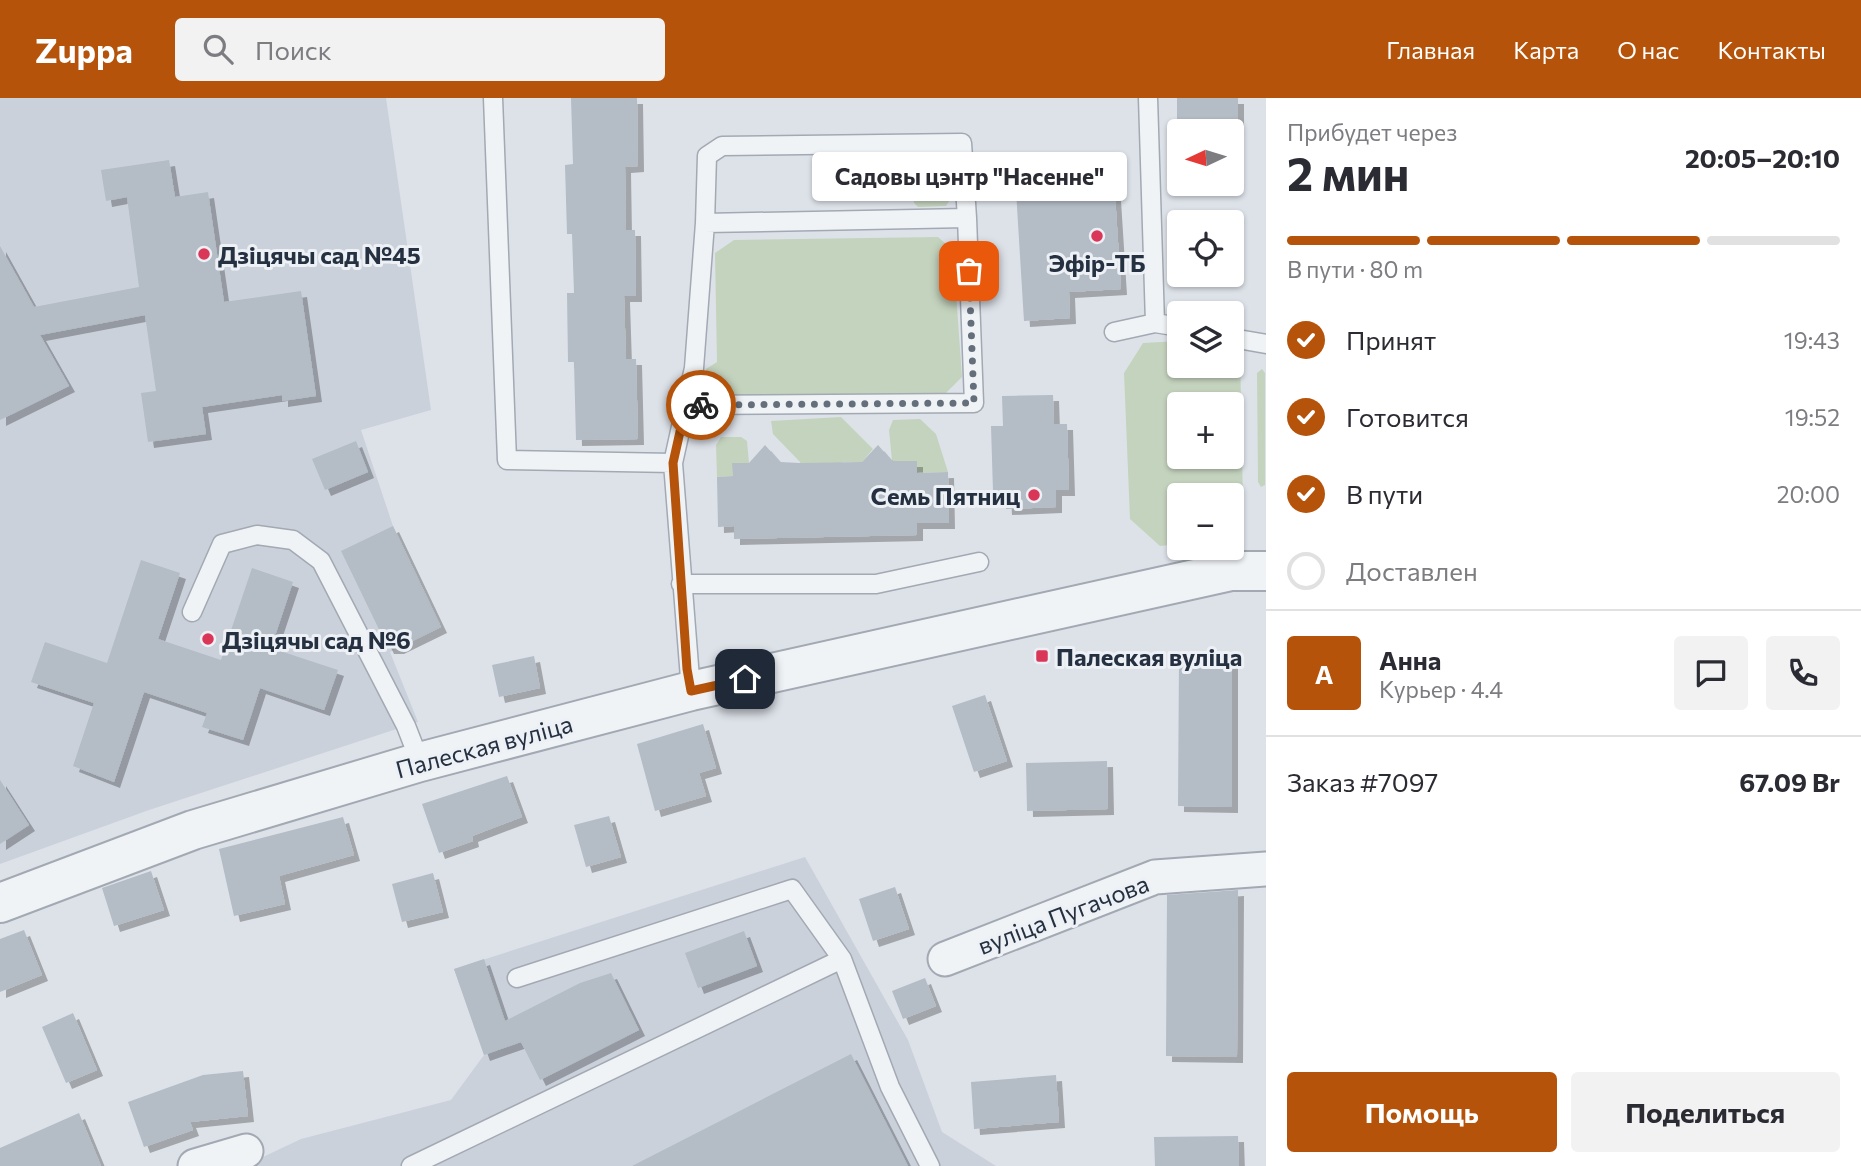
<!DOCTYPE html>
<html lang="ru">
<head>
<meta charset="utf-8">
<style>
  :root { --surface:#fff; --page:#f2f2f3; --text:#2b2b33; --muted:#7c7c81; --line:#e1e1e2; --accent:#b45309 }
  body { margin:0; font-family:Commissioner,sans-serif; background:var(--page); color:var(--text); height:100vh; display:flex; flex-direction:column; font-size:26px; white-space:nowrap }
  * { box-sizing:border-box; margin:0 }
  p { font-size:23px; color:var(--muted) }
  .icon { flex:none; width:38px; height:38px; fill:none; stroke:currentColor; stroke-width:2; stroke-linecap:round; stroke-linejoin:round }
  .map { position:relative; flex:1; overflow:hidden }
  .drawer { display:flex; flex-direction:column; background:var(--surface); width:595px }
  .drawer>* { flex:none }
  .needle { width:46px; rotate:266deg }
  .buttons { position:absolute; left:1167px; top:21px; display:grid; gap:14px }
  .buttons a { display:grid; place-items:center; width:77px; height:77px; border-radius:7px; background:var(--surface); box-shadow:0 2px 5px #0004; font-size:35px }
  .pin { position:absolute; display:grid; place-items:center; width:60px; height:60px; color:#fff; margin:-30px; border-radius:14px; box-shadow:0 4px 10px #0006 }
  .courier { position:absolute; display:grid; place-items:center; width:70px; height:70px; margin:-35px; border:5px solid #b45309; border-radius:50%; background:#fff; color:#222; box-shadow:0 2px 9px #0007 }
  .bubble { position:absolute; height:49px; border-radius:7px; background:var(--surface); box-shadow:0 2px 5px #0004; font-size:23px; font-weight:700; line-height:49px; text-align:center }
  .overview em { font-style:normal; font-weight:700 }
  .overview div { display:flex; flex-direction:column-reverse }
  .overview { display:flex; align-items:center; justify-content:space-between; height:119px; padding:0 21px }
  h1 { font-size:46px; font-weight:700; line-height:52px }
  .bar { display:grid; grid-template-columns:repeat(4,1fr); gap:10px 7px; align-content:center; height:84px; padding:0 21px }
  .bar i { height:9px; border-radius:5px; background:var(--line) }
  .bar .current { background:var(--accent) }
  .bar p { grid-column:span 4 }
  .line { display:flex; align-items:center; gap:18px; padding:0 21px; border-top:2px solid var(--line) }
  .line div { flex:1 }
  .round { display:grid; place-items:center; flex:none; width:74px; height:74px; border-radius:7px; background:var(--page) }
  ol { padding:0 21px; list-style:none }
  li { display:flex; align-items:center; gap:21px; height:77px }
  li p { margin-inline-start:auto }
  li .icon { padding:7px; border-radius:50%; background:var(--accent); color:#fff; stroke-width:4 }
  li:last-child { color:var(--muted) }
  li i { width:38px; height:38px; border:4px solid var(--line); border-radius:50% }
  .cta { display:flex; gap:14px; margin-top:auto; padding:14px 21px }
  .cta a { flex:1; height:80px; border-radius:7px; background:var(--accent); color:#fff; font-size:28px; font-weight:700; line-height:80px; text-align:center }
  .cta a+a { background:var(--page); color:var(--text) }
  header { display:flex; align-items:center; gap:42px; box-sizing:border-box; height:98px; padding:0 35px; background:var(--accent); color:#fff }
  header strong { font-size:33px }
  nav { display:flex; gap:38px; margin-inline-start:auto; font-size:24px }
  .search { width:490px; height:63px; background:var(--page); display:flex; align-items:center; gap:18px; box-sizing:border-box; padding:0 24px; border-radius:7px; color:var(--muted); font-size:26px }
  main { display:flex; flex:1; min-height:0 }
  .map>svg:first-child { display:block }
</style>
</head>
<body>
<header>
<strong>Zuppa</strong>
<div class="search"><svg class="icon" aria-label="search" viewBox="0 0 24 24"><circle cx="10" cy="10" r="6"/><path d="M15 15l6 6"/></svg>Поиск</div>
<nav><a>Главная</a><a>Карта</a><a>О нас</a><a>Контакты</a></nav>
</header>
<main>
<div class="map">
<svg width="1266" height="1068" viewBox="0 0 1266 1068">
  <defs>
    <filter id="shadow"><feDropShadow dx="6" dy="6" stdDeviation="0" flood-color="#0004"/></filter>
  </defs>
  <rect width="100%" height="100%" fill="#dde2e9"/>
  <path fill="#cbd1db" d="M 0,0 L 386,0 L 431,312 L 361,332 L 393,428 L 441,529 L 390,554 L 418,624 L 149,712 L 0,766 Z
    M 805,759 L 908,942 L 942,1034 L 996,1068 L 244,1068 L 301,1041 L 451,1002 L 484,957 L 454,871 Z"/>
  <path fill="#c4d3be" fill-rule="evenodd" d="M 941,64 L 948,68 L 951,100 L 946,108 L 918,109 L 914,105 L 912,71 L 916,65 Z
    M 938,139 L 953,152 L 962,279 L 945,296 L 715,299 L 703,292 L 706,271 L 717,264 L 715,155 L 734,142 Z
    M 1179,243 L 1180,268 L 1232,268 L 1232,251 L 1240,253 L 1243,404 L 1232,421 L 1232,397 L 1180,397 L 1179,446 L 1160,448 L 1130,421 L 1124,275 L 1143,245 ZM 1232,306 L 1232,359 L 1180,359 L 1180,306 Z
    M 1262,271 L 1265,275 L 1265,387 L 1261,389 L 1258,384 L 1257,275 Z
    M 841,319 L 873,351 L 862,364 L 844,364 L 800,377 L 800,364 L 773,336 L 771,323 Z
    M 920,321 L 936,336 L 948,374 L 917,375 L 916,363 L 892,363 L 889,332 L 893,322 Z
    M 721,339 L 741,339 L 747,343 L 749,365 L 733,365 L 733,378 L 717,379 L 716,347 Z"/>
  <path fill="#b4bcc6" filter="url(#shadow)" d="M 571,0 L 637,0 L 638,68 L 625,69 L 626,132 L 635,132 L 636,198 L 624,198 L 626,261 L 636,261 L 638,341 L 576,342 L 574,264 L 568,264 L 567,195 L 574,195 L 572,136 L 567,136 L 565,67 L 573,66 Z
    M 1177,0 L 1238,0 L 1238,28 L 1177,28 Z
    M 1064,57 L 1066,83 L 1114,81 L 1121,191 L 1069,194 L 1070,220 L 1024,223 L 1014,60 Z
    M 169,62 L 175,99 L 208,94 L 224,204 L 301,193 L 316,298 L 282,303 L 282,297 L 202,309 L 206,336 L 148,344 L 141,295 L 156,293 L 145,217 L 40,237 L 69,288 L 0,322 L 0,148 L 34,209 L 139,189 L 127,99 L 106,103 L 101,72 Z
    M 1053,297 L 1054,326 L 1067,326 L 1069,392 L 1056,392 L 1056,409 L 1006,411 L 1005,393 L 993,394 L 991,328 L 1003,328 L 1002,298 Z
    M 356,343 L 368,374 L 325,392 L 312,361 Z
    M 765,347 L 780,364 L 800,365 L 862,364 L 878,347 L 892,363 L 917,363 L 917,375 L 948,374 L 949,425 L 917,425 L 917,437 L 734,441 L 734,428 L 718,429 L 717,379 L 733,378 L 732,365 L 749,365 Z
    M 393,428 L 441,529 L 398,550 L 388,550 L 341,453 Z
    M 141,462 L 180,475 L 158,541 L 221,562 L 252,470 L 293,484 L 271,550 L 338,572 L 324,612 L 260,590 L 243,642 L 202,629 L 207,615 L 144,594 L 114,684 L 73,668 L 94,605 L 31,584 L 45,544 L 107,565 Z
    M 534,558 L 540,590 L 499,599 L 492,567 Z
    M 1179,559 L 1232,559 L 1232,709 L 1178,708 Z
    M 985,597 L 1007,663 L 974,674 L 952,608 Z
    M 703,626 L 716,670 L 699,675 L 706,698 L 655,713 L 637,646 Z
    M 1107,663 L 1108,711 L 1027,713 L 1026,665 Z
    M 507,678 L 522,719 L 472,738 L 473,743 L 439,755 L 422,706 Z
    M 0,682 L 29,727 L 0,746 Z
    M 609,718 L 621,759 L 586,769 L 574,727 Z
    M 343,719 L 354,757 L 279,778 L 285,806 L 234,818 L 219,751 Z
    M 151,773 L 164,812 L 114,828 L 102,790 Z
    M 433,775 L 443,814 L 402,824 L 392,786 Z
    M 895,789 L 909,831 L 873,843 L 859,801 Z
    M 1238,792 L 1237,959 L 1166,958 L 1167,797 Z
    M 24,832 L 42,877 L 0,894 L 0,841 Z
    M 744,833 L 757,868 L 698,890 L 685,855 Z
    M 484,861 L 505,923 L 580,885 L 611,875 L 639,932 L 540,982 L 521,944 L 484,957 L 454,871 Z
    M 925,880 L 936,908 L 903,921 L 892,893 Z
    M 73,915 L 97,972 L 66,985 L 42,929 Z
    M 851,956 L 908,1068 L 632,1068 Z
    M 243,973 L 248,1018 L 190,1024 L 193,1032 L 144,1049 L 128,1004 L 203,977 Z
    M 1056,977 L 1059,1024 L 974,1031 L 971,984 Z
    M 79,1015 L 101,1068 L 0,1068 L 0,1050 Z
    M 1238,1038 L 1239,1068 L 1155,1068 L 1154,1039 Z"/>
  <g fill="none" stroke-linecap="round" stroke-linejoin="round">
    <defs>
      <path id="service" d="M 493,0 L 507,362 L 673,365
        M 1148,0 L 1155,225
        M 705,125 L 707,58 L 722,48 L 962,45 L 967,120
        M 1114,234 L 1155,225 L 1180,229
        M 1232,240 L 1266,246
        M 686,307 L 974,305 L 967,120 L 705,125 L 694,270 L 673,365 L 691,593
        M 681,486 L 876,486 L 979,464
        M 192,514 L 222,446 L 257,437 L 293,442 L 321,463 L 406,628 L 420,664
        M 842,861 L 890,989 L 930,1068
        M 411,1068 L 842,861 L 792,791 L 517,880"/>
      <path id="minor" d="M 945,861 L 1155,779 L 1266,771
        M 195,1068 L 246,1053"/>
      <path id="tertiary" d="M 0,805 L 193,732 L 420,664 L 691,593 L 1231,473 L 1266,473"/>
    </defs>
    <use href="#service" stroke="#a2a9b3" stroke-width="21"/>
    <use href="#minor" stroke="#a2a9b3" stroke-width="37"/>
    <use href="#tertiary" stroke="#a2a9b3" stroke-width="42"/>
    <use href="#service" stroke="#f0f3f6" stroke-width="18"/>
    <use href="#minor" stroke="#f0f3f6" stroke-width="33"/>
    <use href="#tertiary" stroke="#f0f3f6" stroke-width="38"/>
  </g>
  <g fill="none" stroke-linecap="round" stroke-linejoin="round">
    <path stroke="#656f7c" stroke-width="7" stroke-dasharray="0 12.6" d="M 701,307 L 974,305 L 969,173"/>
    <path stroke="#b45309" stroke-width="9" d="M 701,307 L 686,307 L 673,365 L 687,571 L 691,593 L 745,581"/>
  </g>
  <g fill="#da3657" stroke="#edf1f6" stroke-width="2.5">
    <circle cx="1097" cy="138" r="7"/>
    <circle cx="204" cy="156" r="7"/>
    <circle cx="1034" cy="397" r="7"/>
    <circle cx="208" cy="541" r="7"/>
    <rect x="1035" y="551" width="14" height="14" rx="3.5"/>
  </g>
  <g text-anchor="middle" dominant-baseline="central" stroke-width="6" stroke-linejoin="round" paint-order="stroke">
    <g font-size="24" font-weight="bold" fill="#253141" stroke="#edf1f6" text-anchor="start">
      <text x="218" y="156">Дзіцячы сад №45</text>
      <text x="1097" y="164" text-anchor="middle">Эфір-ТБ</text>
      <text x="1020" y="397" text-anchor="end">Семь Пятниц</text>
      <text x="222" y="541">Дзіцячы сад №6</text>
      <text x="1056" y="558">Палеская вуліца</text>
    </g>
    <g font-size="24" fill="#253141" stroke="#edf1f6">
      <text transform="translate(484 648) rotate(-15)">Палеская вуліца</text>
      <text transform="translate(1063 816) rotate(-21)">вуліца Пугачова</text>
    </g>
  </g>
</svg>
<div class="buttons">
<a><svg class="needle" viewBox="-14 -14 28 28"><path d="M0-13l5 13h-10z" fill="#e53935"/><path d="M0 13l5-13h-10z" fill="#7c7c81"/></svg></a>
<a><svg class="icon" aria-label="locate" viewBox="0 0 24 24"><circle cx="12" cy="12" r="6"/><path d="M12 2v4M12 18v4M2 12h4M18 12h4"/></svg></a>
<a><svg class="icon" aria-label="layers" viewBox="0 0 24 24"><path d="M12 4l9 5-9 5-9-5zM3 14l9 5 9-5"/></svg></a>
<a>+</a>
<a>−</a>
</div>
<div class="pin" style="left:969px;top:173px;background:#ea580c"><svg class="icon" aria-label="bag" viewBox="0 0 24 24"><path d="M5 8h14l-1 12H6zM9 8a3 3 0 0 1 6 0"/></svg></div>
<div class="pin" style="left:745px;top:581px;background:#1f2937"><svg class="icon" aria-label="home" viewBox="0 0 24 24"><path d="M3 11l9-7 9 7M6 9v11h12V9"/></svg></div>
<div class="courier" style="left:701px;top:307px"><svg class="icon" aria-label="bike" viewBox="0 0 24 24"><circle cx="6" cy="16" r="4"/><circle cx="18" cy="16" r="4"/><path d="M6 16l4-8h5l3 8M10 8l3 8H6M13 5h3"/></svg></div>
<div class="bubble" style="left:812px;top:54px;width:315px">Садовы цэнтр &quot;Насенне&quot;</div>
</div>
<section class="drawer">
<div class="overview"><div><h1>2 мин</h1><p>Прибудет через</p></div><em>20:05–20:10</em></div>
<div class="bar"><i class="current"></i><i class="current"></i><i class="current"></i><i></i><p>В пути · 80 m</p></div>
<ol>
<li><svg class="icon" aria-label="check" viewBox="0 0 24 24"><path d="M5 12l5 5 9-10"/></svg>Принят<p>19:43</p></li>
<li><svg class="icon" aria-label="check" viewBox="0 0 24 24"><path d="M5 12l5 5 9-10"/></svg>Готовится<p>19:52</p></li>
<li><svg class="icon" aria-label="check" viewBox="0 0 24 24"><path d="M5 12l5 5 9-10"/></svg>В пути<p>20:00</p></li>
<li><i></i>Доставлен</li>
</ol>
<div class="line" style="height:126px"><b class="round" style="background:var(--accent);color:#fff">А</b><div><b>Анна</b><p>Курьер · 4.4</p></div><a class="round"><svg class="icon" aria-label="chat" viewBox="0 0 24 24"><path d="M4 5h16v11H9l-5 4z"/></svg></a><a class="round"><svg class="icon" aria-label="phone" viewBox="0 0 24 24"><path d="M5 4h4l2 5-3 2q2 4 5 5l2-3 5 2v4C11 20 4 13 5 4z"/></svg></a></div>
<div class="line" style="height:91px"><div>Заказ #7097</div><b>67.09 Br</b></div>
<div class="cta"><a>Помощь</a><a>Поделиться</a></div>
</section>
</main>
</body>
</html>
